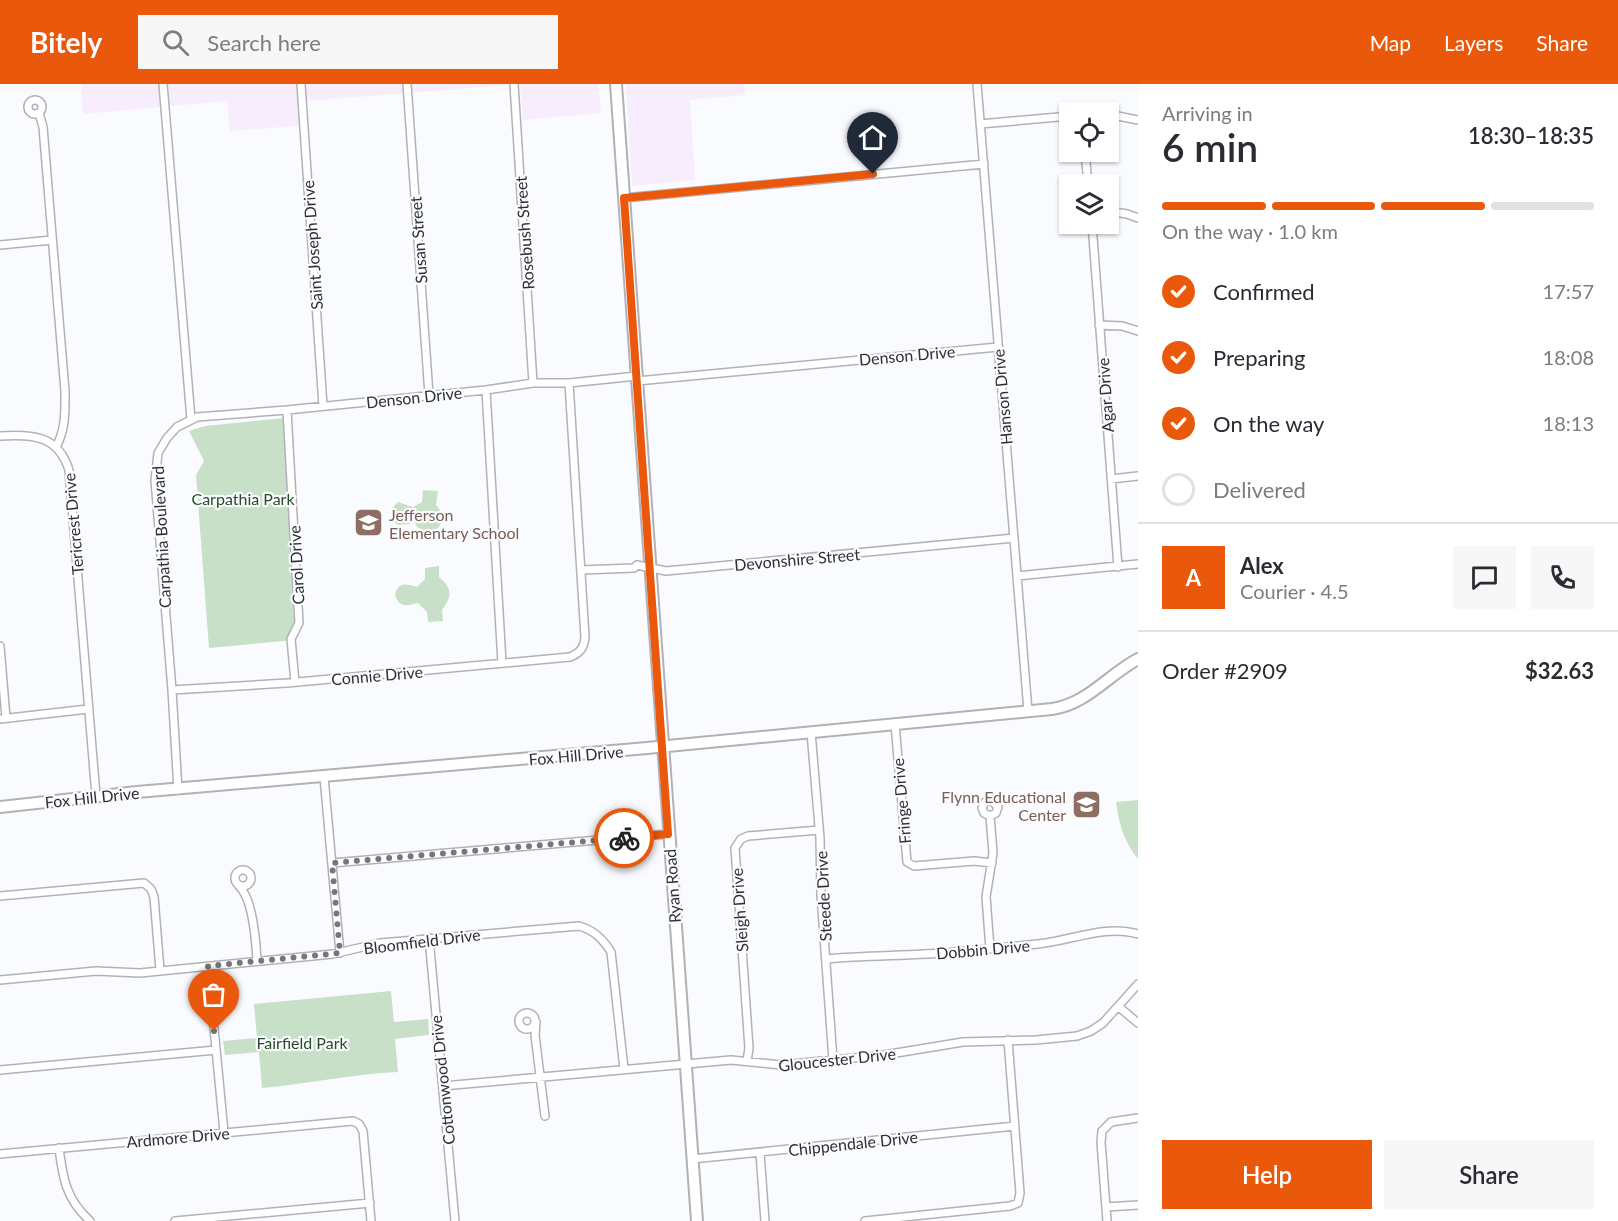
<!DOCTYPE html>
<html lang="en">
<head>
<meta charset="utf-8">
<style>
  :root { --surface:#fff; --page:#f7f7f7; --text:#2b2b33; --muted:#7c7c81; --line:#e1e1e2; --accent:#ea580c }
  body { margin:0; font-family:Lato,sans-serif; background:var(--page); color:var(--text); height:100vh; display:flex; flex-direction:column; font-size:22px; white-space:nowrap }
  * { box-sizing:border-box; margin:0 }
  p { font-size:20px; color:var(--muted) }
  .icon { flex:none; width:33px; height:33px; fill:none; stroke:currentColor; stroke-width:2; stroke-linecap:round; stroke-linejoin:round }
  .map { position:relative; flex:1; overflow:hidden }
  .details { display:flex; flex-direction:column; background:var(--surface); width:480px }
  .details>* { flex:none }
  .buttons { position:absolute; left:1059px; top:18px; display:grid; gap:12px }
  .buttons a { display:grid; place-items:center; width:60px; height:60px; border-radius:0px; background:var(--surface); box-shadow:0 2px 4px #0004; font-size:30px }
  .pin { position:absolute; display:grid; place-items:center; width:51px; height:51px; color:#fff; margin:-62px -26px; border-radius:50% 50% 50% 0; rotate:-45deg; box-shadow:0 0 6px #0007 }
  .pin .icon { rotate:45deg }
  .courier { position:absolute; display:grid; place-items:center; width:60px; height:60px; margin:-30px; border:4px solid #ea580c; border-radius:50%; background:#fff; color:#222; box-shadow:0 2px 8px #0007 }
  .summary em { font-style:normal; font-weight:600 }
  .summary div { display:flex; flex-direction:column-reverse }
  .summary { display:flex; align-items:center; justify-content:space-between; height:102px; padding:0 24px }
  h1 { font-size:39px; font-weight:600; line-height:45px }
  .bar { display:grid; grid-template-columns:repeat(4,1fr); gap:9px 6px; align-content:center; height:72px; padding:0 24px }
  .bar i { height:8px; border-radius:4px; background:var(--line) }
  .bar .on { background:var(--accent) }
  .bar p { grid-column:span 4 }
  .line { display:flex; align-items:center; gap:15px; padding:0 24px; border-top:2px solid var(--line) }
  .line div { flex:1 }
  .round { display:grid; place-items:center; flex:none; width:63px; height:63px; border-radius:0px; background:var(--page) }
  ol { padding:0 24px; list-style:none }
  li { display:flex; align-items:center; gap:18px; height:66px }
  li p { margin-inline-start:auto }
  li .icon { padding:6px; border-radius:50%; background:var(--accent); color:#fff; stroke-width:4 }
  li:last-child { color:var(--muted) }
  li i { width:33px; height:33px; border:3px solid var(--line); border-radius:50% }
  .primary-button { display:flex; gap:12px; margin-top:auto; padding:12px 24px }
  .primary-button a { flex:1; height:69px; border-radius:0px; background:var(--accent); color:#fff; font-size:24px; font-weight:600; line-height:69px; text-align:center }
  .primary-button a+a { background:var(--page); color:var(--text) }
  header { display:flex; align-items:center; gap:36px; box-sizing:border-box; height:84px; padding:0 30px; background:var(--accent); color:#fff }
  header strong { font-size:28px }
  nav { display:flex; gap:33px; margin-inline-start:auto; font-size:21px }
  .search { width:420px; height:54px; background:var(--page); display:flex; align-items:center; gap:15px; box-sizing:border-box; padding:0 21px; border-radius:0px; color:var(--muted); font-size:22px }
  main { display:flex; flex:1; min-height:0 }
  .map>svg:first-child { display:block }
</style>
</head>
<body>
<header>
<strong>Bitely</strong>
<div class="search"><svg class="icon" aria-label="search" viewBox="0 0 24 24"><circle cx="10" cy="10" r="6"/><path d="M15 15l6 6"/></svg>Search here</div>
<nav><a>Map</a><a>Layers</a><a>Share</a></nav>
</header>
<main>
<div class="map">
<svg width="1138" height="1137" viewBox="0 0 1138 1137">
  <rect width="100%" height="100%" fill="#fafbff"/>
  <path fill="#f7edfd" d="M 81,0 L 508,0 L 508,1 L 307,17 L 308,41 L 230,47 L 227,17 L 83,30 Z
    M 520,0 L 598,0 L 601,29 L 523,36 Z
    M 626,0 L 744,0 L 745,11 L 690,16 L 695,96 L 632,102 Z"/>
  <path fill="#c8e0c7" d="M 284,334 L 295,556 L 209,564 L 196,391 L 204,377 L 189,347 L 205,342 Z
    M 423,406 L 438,407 L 436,421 L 443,430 C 441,448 432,451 417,443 L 413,434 L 410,440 L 398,441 L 392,436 L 393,423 L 398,418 L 413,423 L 422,418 Z
    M 439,482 L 439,493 C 453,505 452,512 442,526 L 443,537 L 428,538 L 427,528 L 418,519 C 407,522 399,524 395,511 C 398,497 407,500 417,503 L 425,495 L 425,484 Z
    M 1138,716 L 1138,775 C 1124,758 1119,740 1116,718 Z
    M 391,907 L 394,938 L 428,935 L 429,951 L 395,955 L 398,988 C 352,990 308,1000 262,1004 L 259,968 L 225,971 L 223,957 L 257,954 L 254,920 Z"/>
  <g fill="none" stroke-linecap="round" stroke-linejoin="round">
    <defs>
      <path id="street" d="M 163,0 L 191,335
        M 301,0 L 323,322
        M 407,0 L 429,311
        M 514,0 L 533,299
        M 977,0 L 1028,627
        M28 23a7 7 0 1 1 14 0a7 7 0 1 1-14 0Z
        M 39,29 L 43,43 L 65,307 C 65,327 66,345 56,363
        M 1108,30 L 1138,36
        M 980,40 L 1070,32
        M 1085,68 L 1088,100
        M 624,114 L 984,80
        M 1108,127 L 1127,130 L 1138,134
        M 1092,140 L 1118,483
        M 0,161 L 52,156
        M 1099,241 L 1122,242 L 1138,247
        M 637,297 L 998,263
        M 486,306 L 502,579
        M 287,326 L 299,539 L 291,555 L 295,598
        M 0,352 C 32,350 58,351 69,386 L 96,712
        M 1111,395 L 1138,392
        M 581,486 L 634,484 L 637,481 L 666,487 L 1014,454
        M 1017,492 L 1138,480
        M 0,562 L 6,634
        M 172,606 L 287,599 L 570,573 C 580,569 584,564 585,553 L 569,299
        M 0,635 L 88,625
        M 895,640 L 907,778 L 914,782 L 974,777 L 992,779
        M 811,648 L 820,754 L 821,811 L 833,976
        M 324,693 L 340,869
        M 178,706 L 172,606 L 155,396 L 158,369 L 167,354 L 177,343 L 197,333 L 287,326 L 486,306 L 533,299 L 569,299 L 637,292
        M 990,732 L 984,729 L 982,724 L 985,718 L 991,716 L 998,723 L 996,729 L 990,732 L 993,769 L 986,813 L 990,865
        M 332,779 L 668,750
        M235 794a8 8 0 1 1 16 0a8 8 0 1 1-16 0Z
        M 239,802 C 253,815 256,858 257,877
        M 0,812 L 144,799 L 151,805 L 154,813 L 160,886
        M 429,854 L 455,1137
        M 826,875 C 869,871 912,872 955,868 C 983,866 1010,863 1038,860 C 1071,857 1105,840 1138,850
        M 208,882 L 224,1048
        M 0,896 L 96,887 L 140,889 L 333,870 L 380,859 L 579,842 C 594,846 603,855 611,868 L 624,985
        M 1119,923 L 1138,939
        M519 937a8 8 0 1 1 16 0a8 8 0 1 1-16 0Z
        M 536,938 L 535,951 L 545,1032
        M 747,977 L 749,964 L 735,764 L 741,755 L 748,752 L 819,746
        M 0,986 L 216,966
        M 443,1002 L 731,976 L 781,981 L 884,971 L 963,958 L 1036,956 L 1077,952 L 1091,947 L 1103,939 L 1138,900
        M 59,1064 C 63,1095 66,1115 90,1137
        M 760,1069 L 765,1137
        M 0,1070 L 353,1037 L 359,1040 L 363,1047 L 371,1137
        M 692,1075 L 1015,1042
        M 1106,1123 L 1138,1121
        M 175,1137 L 370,1119
        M 865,1137 L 1010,1122 L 1018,1119 L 1020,1109 L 1008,956
        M 1107,1137 L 1101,1058 L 1102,1047 L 1111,1038 L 1138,1034"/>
      <path id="secondary" d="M 616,0 L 697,1137
        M 0,723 L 137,708 L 647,664 L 1052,625 C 1087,620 1108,591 1138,575"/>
    </defs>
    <use href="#street" stroke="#b1b2b7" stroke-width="10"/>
    <use href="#secondary" stroke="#b1b2b7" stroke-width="14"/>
    <use href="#street" stroke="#fff" stroke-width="7"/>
    <use href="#secondary" stroke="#fff" stroke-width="10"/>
  </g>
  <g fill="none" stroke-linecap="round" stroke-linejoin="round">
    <path stroke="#76777a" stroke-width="6" stroke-dasharray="0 10.8" d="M 214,947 L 208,882 L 340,869 L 332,779 L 624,754"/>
    <path stroke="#ea580c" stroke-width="8" d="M 624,754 L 668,750 L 624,114 L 873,90"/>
  </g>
  <defs>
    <symbol id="school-square" viewBox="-11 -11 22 22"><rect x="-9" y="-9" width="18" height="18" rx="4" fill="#8d6e63" stroke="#fafbff"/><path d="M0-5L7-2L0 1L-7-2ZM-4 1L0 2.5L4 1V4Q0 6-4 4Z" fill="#fff"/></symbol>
  </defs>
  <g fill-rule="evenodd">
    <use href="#school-square" x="352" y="422" width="33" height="33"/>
    <use href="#school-square" x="1070" y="704" width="33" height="33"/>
  </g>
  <g text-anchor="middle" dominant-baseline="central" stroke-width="4.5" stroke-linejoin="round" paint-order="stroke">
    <g font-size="16" fill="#2f3032" stroke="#fafbff">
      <text transform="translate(524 149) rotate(-94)">Rosebush Street</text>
      <text transform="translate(418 156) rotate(-94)">Susan Street</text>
      <text transform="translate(312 161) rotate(-94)">Saint Joseph Drive</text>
      <text transform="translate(907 271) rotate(-5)">Denson Drive</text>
      <text transform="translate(1105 311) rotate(-94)">Agar Drive</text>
      <text transform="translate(414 313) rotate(-6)">Denson Drive</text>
      <text transform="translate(1002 313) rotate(-95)">Hanson Drive</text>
      <text transform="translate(73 440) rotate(-95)">Tericrest Drive</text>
      <text transform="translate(161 453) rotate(-93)">Carpathia Boulevard</text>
      <text transform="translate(797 475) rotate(-5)">Devonshire Street</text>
      <text transform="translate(296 481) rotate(-93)">Carol Drive</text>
      <text transform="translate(377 591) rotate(-5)">Connie Drive</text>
      <text transform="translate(576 671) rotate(-5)">Fox Hill Drive</text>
      <text transform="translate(92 713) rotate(-6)">Fox Hill Drive</text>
      <text transform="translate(901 717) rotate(-95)">Fringe Drive</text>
      <text transform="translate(672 802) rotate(-94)">Ryan Road</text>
      <text transform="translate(823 812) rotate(-93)">Steede Drive</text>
      <text transform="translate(739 826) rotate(-94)">Sleigh Drive</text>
      <text transform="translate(422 857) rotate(-7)">Bloomfield Drive</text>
      <text transform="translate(983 865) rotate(-5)">Dobbin Drive</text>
      <text transform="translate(837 975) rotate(-6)">Gloucester Drive</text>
      <text transform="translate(442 996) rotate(-96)">Cottonwood Drive</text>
      <text transform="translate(178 1053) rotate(-5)">Ardmore Drive</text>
      <text transform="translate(853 1059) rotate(-6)">Chippendale Drive</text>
    </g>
    <g font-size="16" fill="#254e26" stroke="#fafbff">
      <text x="243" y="414">Carpathia Park</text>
      <text x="302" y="958">Fairfield Park</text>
    </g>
    <g font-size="16" fill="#785e54" stroke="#fafbff" text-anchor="start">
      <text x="389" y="430">Jefferson<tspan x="389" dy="18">Elementary School</tspan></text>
      <text x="1066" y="712" text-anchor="end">Flynn Educational<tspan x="1066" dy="18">Center</tspan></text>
    </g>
  </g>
</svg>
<div class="buttons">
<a><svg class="icon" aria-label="locate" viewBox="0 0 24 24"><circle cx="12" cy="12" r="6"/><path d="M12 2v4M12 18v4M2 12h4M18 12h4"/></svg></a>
<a><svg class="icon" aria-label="layers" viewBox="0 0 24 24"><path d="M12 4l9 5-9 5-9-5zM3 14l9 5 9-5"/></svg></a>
</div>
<div class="pin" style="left:214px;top:947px;background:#ea580c"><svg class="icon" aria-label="bag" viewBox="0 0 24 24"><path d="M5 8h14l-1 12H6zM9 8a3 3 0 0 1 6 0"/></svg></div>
<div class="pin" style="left:873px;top:90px;background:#1f2937"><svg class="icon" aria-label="home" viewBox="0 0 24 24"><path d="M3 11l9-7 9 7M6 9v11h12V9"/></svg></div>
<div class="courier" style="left:624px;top:754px"><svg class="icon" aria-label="bike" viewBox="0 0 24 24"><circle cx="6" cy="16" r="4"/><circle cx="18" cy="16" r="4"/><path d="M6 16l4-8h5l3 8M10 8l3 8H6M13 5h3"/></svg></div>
</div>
<section class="details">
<div class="summary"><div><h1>6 min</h1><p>Arriving in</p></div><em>18:30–18:35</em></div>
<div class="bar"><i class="on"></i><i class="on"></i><i class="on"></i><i></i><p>On the way · 1.0 km</p></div>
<ol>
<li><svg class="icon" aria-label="check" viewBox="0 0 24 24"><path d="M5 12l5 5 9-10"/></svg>Confirmed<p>17:57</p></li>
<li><svg class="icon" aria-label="check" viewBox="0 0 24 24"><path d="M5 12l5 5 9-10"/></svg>Preparing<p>18:08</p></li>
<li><svg class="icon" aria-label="check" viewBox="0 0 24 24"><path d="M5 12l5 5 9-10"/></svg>On the way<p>18:13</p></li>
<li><i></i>Delivered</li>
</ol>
<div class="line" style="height:108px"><b class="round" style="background:var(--accent);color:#fff">A</b><div><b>Alex</b><p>Courier · 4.5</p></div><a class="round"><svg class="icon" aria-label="chat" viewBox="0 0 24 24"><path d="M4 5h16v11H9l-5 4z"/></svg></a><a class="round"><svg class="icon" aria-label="phone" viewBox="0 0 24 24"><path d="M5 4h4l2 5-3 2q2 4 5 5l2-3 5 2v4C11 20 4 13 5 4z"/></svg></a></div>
<div class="line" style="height:78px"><div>Order #2909</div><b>$32.63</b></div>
<div class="primary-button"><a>Help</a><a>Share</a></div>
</section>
</main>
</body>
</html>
